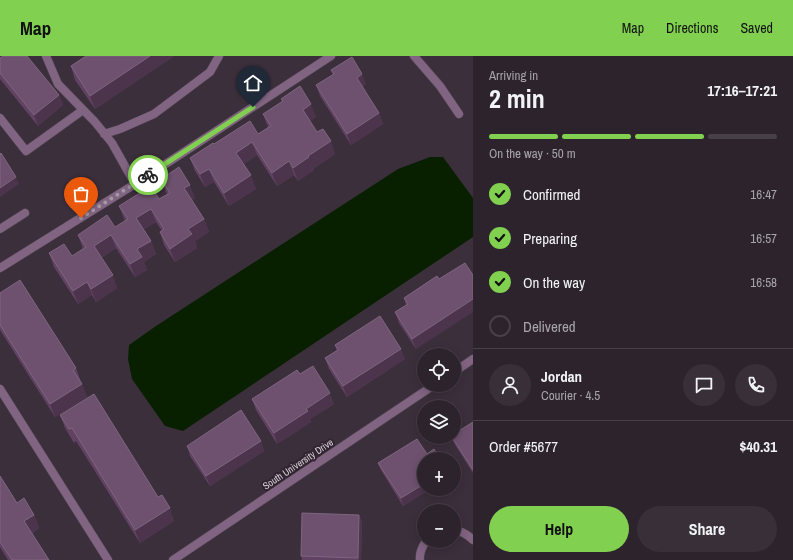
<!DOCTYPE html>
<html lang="en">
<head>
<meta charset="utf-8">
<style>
  :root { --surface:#2d232d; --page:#392f39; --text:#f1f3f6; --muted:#a7a4aa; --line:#484049; --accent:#81d050 }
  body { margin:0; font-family:"Archivo Narrow",sans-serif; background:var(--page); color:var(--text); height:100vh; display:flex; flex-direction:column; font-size:15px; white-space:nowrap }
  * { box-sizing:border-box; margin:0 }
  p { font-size:13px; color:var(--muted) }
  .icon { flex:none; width:22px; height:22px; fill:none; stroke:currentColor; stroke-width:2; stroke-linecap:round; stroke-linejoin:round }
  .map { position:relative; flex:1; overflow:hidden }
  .sheet { display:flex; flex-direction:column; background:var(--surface); width:320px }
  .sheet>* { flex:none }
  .buttons { position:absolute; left:417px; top:292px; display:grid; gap:8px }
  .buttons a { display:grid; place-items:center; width:44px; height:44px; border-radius:50%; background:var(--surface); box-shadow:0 2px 10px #0003,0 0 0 1px var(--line); font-size:20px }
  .pin { position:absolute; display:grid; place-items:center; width:34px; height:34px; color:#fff; margin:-41px -17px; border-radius:50% 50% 50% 0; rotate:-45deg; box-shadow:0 0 4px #0007 }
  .pin .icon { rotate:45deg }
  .courier { position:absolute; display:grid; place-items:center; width:40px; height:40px; margin:-20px; border:3px solid #81d050; border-radius:50%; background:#fff; color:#222; box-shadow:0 1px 5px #0007 }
  .headline em { font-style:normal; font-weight:800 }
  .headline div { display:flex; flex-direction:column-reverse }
  .headline { display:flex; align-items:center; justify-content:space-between; height:68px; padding:0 16px }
  h1 { font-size:26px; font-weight:800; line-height:30px }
  .bar { display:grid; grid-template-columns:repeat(4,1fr); gap:6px 4px; align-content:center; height:48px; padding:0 16px }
  .bar i { height:5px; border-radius:3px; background:var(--line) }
  .bar .active { background:var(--accent) }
  .bar p { grid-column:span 4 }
  .line { display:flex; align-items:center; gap:10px; padding:0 16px; border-top:1px solid var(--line) }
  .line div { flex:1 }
  .round { display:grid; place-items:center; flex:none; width:42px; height:42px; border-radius:21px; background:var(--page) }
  ol { padding:0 16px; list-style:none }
  li { display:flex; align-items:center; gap:12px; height:44px }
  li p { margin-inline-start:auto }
  li .icon { padding:4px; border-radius:50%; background:var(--accent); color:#111; stroke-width:4 }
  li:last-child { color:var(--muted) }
  li i { width:22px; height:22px; border:2px solid var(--line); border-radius:50% }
  .action { display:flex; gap:8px; margin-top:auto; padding:8px 16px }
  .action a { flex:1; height:46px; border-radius:24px; background:var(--accent); color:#111; font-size:16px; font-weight:800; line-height:46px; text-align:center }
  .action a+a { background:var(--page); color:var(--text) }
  header { display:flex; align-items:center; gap:24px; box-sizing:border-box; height:56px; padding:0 20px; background:var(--accent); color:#111 }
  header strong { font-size:19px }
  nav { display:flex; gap:22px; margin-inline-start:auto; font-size:14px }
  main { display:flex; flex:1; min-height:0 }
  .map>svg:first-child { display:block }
</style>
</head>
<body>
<header>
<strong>Map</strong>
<nav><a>Map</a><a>Directions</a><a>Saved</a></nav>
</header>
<main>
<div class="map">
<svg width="473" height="504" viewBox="0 0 473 504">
  <rect width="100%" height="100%" fill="#3c2f3c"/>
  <path fill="#092000" d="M 430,101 L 443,101 L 473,142 L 473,181 L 183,375 L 165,370 L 132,323 L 128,303 L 129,289 L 156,270 L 398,113 Z"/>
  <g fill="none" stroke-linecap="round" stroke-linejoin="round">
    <defs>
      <path id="lane" d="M 46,0 L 58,28 L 95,66 L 112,87 L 135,128
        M 414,0 L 440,30 L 459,58
        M 0,62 L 26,95 L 83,54
        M 104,78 L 120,73 L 154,58 L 210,16 L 219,0
        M 0,173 L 25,157"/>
      <path id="street" d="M 0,212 L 135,128 L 331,0
        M 454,316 L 473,303
        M 0,333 L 108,504
        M 454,474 C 462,475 468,479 473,484
        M 173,504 L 434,329
        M 420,504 C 419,497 422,491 426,485"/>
    </defs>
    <use href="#lane" stroke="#584c58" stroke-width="9"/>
    <use href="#street" stroke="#584c58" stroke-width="9"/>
    <use href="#lane" stroke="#816382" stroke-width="8"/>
    <use href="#street" stroke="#816382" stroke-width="8"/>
  </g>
  <path fill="#614262" d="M 86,0 L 174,0 L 95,53 L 75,24 L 71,10 Z
    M 0,2 L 59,39 L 63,49 L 38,70 L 0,23 Z
    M 331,14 L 366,28 L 362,31 L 379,57 L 383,68 L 351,89 L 320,40 L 316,29 L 333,19 Z
    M 281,43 L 316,61 L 310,65 L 317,76 L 335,98 L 313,113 L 314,114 L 298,125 L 294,119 L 277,130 L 257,99 L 244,108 L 256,133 L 229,150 L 214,126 L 205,131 L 195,115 L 190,102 L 214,88 L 258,78 L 268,71 L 263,58 L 282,46 Z
    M 161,123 L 195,142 L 192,144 L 204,163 L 209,176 L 195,185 L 197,192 L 175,206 L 164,189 L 160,176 L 162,175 L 156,166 L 144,173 L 151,185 L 156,198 L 144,206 L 147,214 L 135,221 L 116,192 L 101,202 L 117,232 L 96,246 L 92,239 L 78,248 L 54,211 L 49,197 L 72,200 L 83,193 L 78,179 L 115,171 L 125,165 L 119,150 L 159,143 L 167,138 L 166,136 Z
    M 437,220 L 416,293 L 399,267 L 395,256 L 406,249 L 404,242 Z
    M 0,237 L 76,312 L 81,326 L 87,341 L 55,361 L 0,274 Z
    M 335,289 L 405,303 L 347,341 L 329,313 L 325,302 L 337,294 Z
    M 300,318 L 334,348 L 310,363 L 311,366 L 277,388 L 256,354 L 252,343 Z
    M 60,359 L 158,441 L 174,465 L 140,487 L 76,385 L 74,387 L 65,372 Z
    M 473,366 L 473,417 L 454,387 L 451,381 Z
    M 261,385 L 264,395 L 210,430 L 190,400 L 187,390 Z
    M 378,407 L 424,433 L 430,433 L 403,450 L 381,414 Z
    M 0,420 L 17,447 L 34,459 L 39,472 L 32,477 L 49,504 L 8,504 L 0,491 Z
    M 359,459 L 362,466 L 361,504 L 302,504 L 301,500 Z"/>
  <path fill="#4d344d" d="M 150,0 L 174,0 L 95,53 L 90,40 Z
    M 362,18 L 366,28 L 360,32 L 357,22 Z
    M 59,39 L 63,49 L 38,70 L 34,59 Z
    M 311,48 L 316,61 L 308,67 L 303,54 Z
    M 379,57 L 383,68 L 351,89 L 347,78 Z
    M 331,85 L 335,98 L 313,113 L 314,114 L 298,125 L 293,112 L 308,100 Z
    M 252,86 L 257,99 L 241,110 L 236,97 Z
    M 289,105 L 294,119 L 277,130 L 272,117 Z
    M 209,113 L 214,126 L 205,131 L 200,118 Z
    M 251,119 L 256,133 L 229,150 L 224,137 Z
    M 16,121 L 19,128 L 0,141 L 0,132 Z
    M 190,129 L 195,142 L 189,146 L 184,132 Z
    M 151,153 L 156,166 L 141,175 L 136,162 Z
    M 204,163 L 209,176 L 195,185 L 197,192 L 175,206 L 170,193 L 188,173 Z
    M 111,179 L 116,192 L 99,203 L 94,190 Z
    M 151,185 L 156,198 L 144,206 L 147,214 L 135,221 L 130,208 L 137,193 Z
    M 113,219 L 117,232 L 96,246 L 91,233 Z
    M 87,226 L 92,239 L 78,248 L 73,235 Z
    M 473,243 L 473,256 L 416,293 L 412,283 Z
    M 401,293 L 405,303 L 347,341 L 343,330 Z
    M 82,328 L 87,341 L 55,361 L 50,348 Z
    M 330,337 L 334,348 L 310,363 L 311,366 L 277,388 L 274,377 L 306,353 Z
    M 261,385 L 264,395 L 210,430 L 206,420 Z
    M 424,428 L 424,433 L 430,433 L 403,450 L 401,442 Z
    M 170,452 L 174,465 L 140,487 L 135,474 Z
    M 34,459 L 39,472 L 29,478 L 24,465 Z
    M 359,459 L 362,466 L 361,504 L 359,504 L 358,502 Z"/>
  <path fill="#6e516f" stroke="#7e657f" d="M 3,0 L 27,0 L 59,39 L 34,59 L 0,17 L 0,2 Z
    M 86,0 L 150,0 L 90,40 L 71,10 Z
    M 352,1 L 362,18 L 357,22 L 379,57 L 347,78 L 316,29 L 334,18 L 331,14 Z
    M 300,30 L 311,48 L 303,54 L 317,76 L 323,73 L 331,85 L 308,100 L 309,101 L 293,112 L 289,105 L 272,117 L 252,86 L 236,97 L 251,119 L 224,137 L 209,113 L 200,118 L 190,102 L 213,87 L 214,88 L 250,65 L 258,78 L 271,70 L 263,58 L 283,45 L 281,43 Z
    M 1,97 L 16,121 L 0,132 L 0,98 Z
    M 179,111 L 190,129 L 184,132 L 204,163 L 188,173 L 192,178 L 170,193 L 160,176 L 164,173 L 151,153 L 136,162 L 151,185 L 137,193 L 142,201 L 130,208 L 111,179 L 94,190 L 113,219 L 91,233 L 87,226 L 73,235 L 49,197 L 64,188 L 72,200 L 86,191 L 78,179 L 107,159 L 115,171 L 128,163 L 119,150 L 151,130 L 159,143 L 170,137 L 161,123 Z
    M 465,207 L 473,219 L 473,243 L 412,283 L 395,256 L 408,248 L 404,242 L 437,220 L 439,223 Z
    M 20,224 L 76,312 L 73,314 L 82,328 L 50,348 L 0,269 L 0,237 Z
    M 380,260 L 401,293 L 343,330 L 325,302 L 338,294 L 335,289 Z
    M 313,310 L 330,337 L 306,353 L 308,355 L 274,377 L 252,343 L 297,314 L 300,318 Z
    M 94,338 L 158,441 L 162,439 L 170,452 L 135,474 L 72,372 L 69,373 L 60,359 Z
    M 241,354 L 261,385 L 206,420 L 187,390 Z
    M 473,366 L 473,414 L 452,381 L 454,381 L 454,378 Z
    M 417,383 L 427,398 L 434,393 L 440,403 L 424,403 L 424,428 L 401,442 L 378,407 Z
    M 0,420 L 17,447 L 24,442 L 34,459 L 24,465 L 49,504 L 12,504 L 0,486 Z
    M 302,457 L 359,459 L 358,502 L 301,500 Z"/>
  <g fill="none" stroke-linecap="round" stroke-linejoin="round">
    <path stroke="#a198a1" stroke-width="4" stroke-dasharray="0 7.2" d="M 81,162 L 148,119"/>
    <path stroke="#81d050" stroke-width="5" d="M 148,119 L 253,51"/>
  </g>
  <g text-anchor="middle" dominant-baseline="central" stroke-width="4" stroke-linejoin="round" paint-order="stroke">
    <g font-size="10" fill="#d8d0d8" stroke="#322532">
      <text transform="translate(298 408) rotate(-34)">South University Drive</text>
    </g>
  </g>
</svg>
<div class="buttons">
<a><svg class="icon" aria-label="locate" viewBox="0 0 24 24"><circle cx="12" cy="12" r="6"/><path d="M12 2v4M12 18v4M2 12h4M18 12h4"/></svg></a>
<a><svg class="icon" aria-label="layers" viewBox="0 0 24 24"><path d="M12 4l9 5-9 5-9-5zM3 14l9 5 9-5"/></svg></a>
<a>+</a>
<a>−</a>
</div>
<div class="pin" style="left:81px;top:162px;background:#ea580c"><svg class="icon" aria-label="bag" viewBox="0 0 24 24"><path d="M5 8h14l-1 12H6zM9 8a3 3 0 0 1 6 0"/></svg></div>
<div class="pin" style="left:253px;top:51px;background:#1f2937"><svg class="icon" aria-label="home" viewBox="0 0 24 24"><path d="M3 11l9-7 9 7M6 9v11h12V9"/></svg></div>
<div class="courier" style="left:148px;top:119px"><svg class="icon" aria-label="bike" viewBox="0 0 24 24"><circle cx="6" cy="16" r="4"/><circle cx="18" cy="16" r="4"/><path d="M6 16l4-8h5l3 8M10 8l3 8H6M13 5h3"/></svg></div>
</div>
<section class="sheet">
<div class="headline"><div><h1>2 min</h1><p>Arriving in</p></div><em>17:16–17:21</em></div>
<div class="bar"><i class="active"></i><i class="active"></i><i class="active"></i><i></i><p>On the way · 50 m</p></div>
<ol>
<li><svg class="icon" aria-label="check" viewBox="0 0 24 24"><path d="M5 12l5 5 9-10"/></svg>Confirmed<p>16:47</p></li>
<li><svg class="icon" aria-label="check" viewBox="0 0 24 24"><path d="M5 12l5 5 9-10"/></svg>Preparing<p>16:57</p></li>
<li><svg class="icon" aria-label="check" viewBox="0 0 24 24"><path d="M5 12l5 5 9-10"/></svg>On the way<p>16:58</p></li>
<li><i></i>Delivered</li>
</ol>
<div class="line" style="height:72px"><a class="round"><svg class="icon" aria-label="person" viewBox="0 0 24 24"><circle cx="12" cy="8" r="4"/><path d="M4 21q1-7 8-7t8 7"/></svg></a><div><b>Jordan</b><p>Courier · 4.5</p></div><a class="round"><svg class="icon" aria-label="chat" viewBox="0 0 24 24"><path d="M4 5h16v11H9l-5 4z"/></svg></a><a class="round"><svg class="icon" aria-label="phone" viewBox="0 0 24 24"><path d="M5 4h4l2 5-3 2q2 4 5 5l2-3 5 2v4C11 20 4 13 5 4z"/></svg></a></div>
<div class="line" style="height:52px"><div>Order #5677</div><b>$40.31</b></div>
<div class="action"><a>Help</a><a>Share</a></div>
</section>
</main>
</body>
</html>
